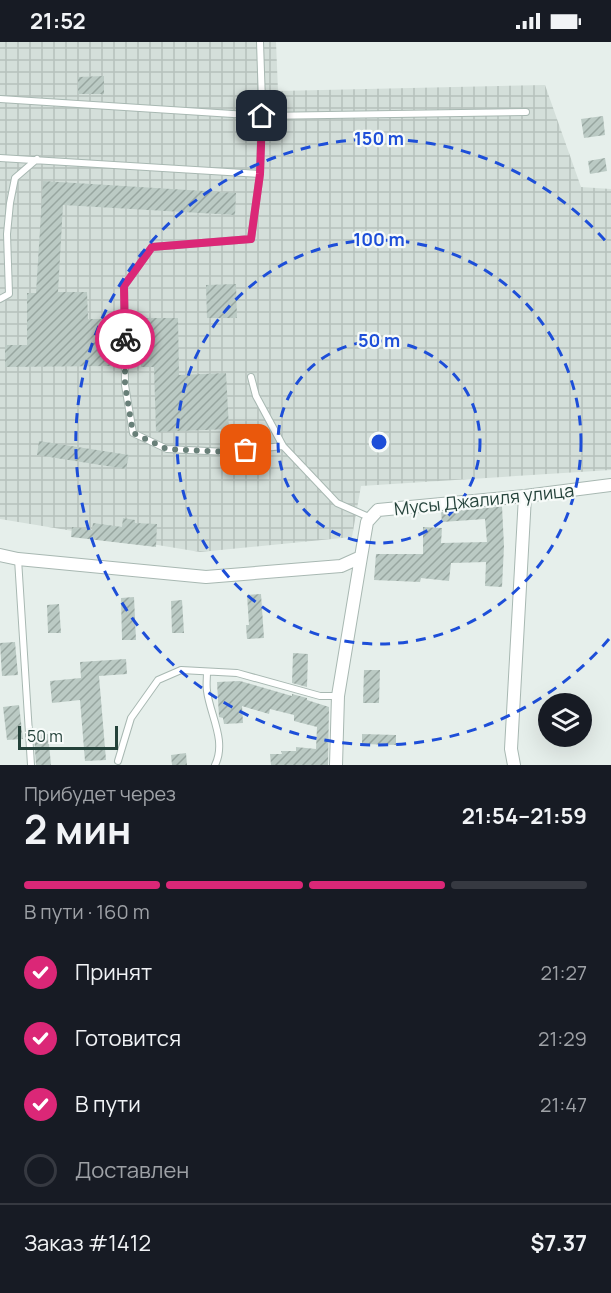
<!DOCTYPE html>
<html lang="ru">
<head>
<meta charset="utf-8">
<style>
  :root { --surface:#171b24; --page:#242831; --text:#f1f3f6; --muted:#9ea1a6; --line:#363941; --accent:#db2777 }
  body { margin:0; font-family:Manrope,sans-serif; background:var(--page); color:var(--text); height:100vh; display:flex; flex-direction:column; font-size:22px; white-space:nowrap }
  * { box-sizing:border-box; margin:0 }
  p { font-size:20px; color:var(--muted) }
  .icon { flex:none; width:33px; height:33px; fill:none; stroke:currentColor; stroke-width:2; stroke-linecap:round; stroke-linejoin:round }
  .map { position:relative; height:723px; overflow:hidden }
  .panel { display:flex; flex-direction:column; background:var(--surface); flex:1 }
  .panel>* { flex:none }
  .fabs { position:absolute; left:538px; top:651px; display:grid; gap:12px }
  .fabs a { display:grid; place-items:center; width:54px; height:54px; border-radius:50%; background:var(--surface); box-shadow:0 6px 24px #0002; font-size:30px }
  .scale { position:absolute; left:18px; bottom:15px; width:100px; box-sizing:border-box; padding-left:6px; border:3px solid #24423a; border-top:0; font-size:16px; line-height:21px; white-space:nowrap; color:#24423a; -webkit-text-stroke:4px #f7fbf9; paint-order:stroke }
  .pin { position:absolute; display:grid; place-items:center; width:51px; height:51px; color:#fff; margin:-26px; border-radius:12px; box-shadow:0 3px 9px #0006 }
  .courier { position:absolute; display:grid; place-items:center; width:60px; height:60px; margin:-30px; border:4px solid #db2777; border-radius:50%; background:#fff; color:#222; box-shadow:0 2px 8px #0007 }
  .summary em { font-style:normal; font-weight:700 }
  .summary div { display:flex; flex-direction:column-reverse }
  .summary { display:flex; align-items:center; justify-content:space-between; height:102px; padding:0 24px }
  h1 { font-size:39px; font-weight:700; line-height:45px }
  .bar { display:grid; grid-template-columns:repeat(4,1fr); gap:9px 6px; align-content:center; height:72px; padding:0 24px }
  .bar i { height:8px; border-radius:4px; background:var(--line) }
  .bar .active { background:var(--accent) }
  .bar p { grid-column:span 4 }
  .line { display:flex; align-items:center; gap:15px; padding:0 24px; border-top:2px solid var(--line) }
  .line div { flex:1 }
  ol { padding:0 24px; list-style:none }
  li { display:flex; align-items:center; gap:18px; height:66px }
  li p { margin-inline-start:auto }
  li .icon { padding:6px; border-radius:50%; background:var(--accent); color:#fff; stroke-width:4 }
  li:last-child { color:var(--muted) }
  li i { width:33px; height:33px; border:3px solid var(--line); border-radius:50% }
  .status { display:flex; justify-content:space-between; align-items:center; height:42px; padding:0 30px; background:var(--surface); direction:ltr }
  .status svg { height:16px; fill:currentColor }
  .map>svg:first-child { display:block }
</style>
</head>
<body>
<div class="status"><b>21:52</b><svg viewBox="0 0 49 12"><path d="M0 12V9h3v3zM5 12V6h3v6zM10 12V3h3v9zM15 12V0h3v12zM26 1h20v11H26zM47 4h2v5h-2z"/></svg></div>
<div class="map">
<svg width="611" height="723" viewBox="0 0 611 723">
  <defs>
    <pattern id="industrial-grid" width="8" height="8" patternUnits="userSpaceOnUse" patternTransform="scale(1.5)"><rect width="8" height="8" fill="#d4dfda"/><path d="M0 4h8M4 0v8" fill="none" stroke="#b6c1bc"/></pattern>
    <pattern id="building-hatch" width="6" height="6" patternUnits="userSpaceOnUse" patternTransform="scale(1.5)"><rect width="6" height="6" fill="#bbcac4"/><path d="M-1 1l2-2M0 6l6-6M5 7l2-2" fill="none" stroke="#98a6a0"/></pattern>
  </defs>
  <rect width="100%" height="100%" fill="#e6efeb"/>
  <path fill="url(#industrial-grid)" d="M 0,0 L 276,0 L 278,49 L 545,43 L 581,145 L 611,147 L 611,428 L 361,444 L 352,495 L 200,510 L 0,477 Z"/>
  <path fill="url(#building-hatch)" d="M 104,34 L 104,52 L 78,52 L 78,35 Z
    M 603,74 L 605,93 L 584,96 L 581,77 Z
    M 605,116 L 607,129 L 590,132 L 588,119 Z
    M 43,139 L 236,151 L 235,173 L 63,163 L 58,250 L 87,250 L 88,277 L 111,277 L 111,324 L 5,325 L 5,303 L 27,303 L 27,251 L 36,251 Z
    M 236,242 L 237,276 L 207,276 L 206,243 Z
    M 140,276 L 178,276 L 179,333 L 226,331 L 229,387 L 156,390 L 154,325 L 141,325 Z
    M 39,399 L 129,413 L 126,427 L 37,413 Z
    M 502,464 L 504,504 L 502,545 L 485,544 L 486,520 L 451,521 L 449,539 L 421,536 L 420,540 L 374,538 L 376,512 L 423,512 L 423,485 L 442,486 L 441,501 L 487,500 L 485,477 L 442,480 L 441,470 Z
    M 123,476 L 135,478 L 135,481 L 157,482 L 156,505 L 71,495 L 72,485 L 92,488 L 93,481 L 122,485 Z
    M 261,552 L 264,596 L 247,597 L 246,583 L 249,583 L 247,553 Z
    M 134,555 L 136,598 L 122,598 L 121,556 Z
    M 182,558 L 184,591 L 172,591 L 171,559 Z
    M 59,562 L 61,591 L 48,591 L 47,563 Z
    M 15,600 L 18,633 L 2,634 L 0,601 Z
    M 293,611 L 308,612 L 307,645 L 292,641 Z
    M 126,617 L 127,632 L 99,634 L 106,718 L 85,719 L 80,658 L 52,661 L 50,639 L 81,636 L 80,620 Z
    M 364,628 L 380,628 L 379,661 L 363,661 Z
    M 240,639 L 292,654 L 292,652 L 307,656 L 307,658 L 329,665 L 328,723 L 271,723 L 270,712 L 282,712 L 281,709 L 296,709 L 296,705 L 316,707 L 317,685 L 294,679 L 294,673 L 270,667 L 269,672 L 242,664 L 243,681 L 224,682 L 223,676 L 219,675 L 217,640 Z
    M 19,663 L 23,697 L 7,698 L 3,665 Z
    M 48,692 L 51,723 L 36,723 L 34,693 Z
    M 362,692 L 396,693 L 396,703 L 362,702 Z
    M 186,711 L 187,723 L 172,723 L 171,713 Z"/>
  <g fill="none" stroke-linecap="round" stroke-linejoin="round">
    <defs>
      <path id="service" d="M 260,0 L 262,60 L 260,132 L 251,197 L 152,205 L 124,244 L 125,343 L 133,391 L 167,407 L 227,410 L 283,404
        M 0,57 L 262,74 L 526,70
        M 0,116 L 260,132
        M 0,257 L 9,252 L 7,192 L 10,161 L 15,136 L 37,117
        M 251,335 L 256,354 L 283,404 L 337,461 L 371,476
        M 18,517 L 31,723
        M 207,630 C 207,636 206,643 207,649 C 210,673 227,699 215,723
        M 118,719 L 131,676 L 158,638 L 181,628 L 237,631 L 320,654 L 338,654"/>
      <path id="minor" d="M 0,513 L 18,517 L 206,535 L 341,524 L 361,515 L 367,480 L 378,468 L 525,454 L 611,443
        M 336,723 L 338,654 L 361,515
        M 514,723 L 511,707 L 525,454"/>
    </defs>
    <use href="#service" stroke="#a8b8b2" stroke-width="8"/>
    <use href="#minor" stroke="#a8b8b2" stroke-width="14"/>
    <use href="#service" stroke="#fff" stroke-width="6"/>
    <use href="#minor" stroke="#fff" stroke-width="12"/>
  </g>
  <g fill="none" stroke-linecap="round" stroke-linejoin="round">
    <path stroke="#687f78" stroke-width="6" stroke-dasharray="0 10.8" d="M 125,297 L 125,343 L 133,391 L 167,407 L 228,410 L 246,408"/>
    <path stroke="#db2777" stroke-width="8" d="M 125,297 L 124,244 L 152,205 L 251,197 L 260,132 L 262,74"/>
  </g>
  <g fill="none" stroke="#1d4ed8" stroke-width="3" stroke-dasharray="10 8">
    <circle cx="379" cy="400" r="101"/>
    <circle cx="379" cy="400" r="202"/>
    <path d="M609 597A303 303 0 1 1 609 203"/>
  </g>
  <g text-anchor="middle" dominant-baseline="central" stroke-width="4.5" stroke-linejoin="round" paint-order="stroke">
    <g font-size="18" fill="#24423a" stroke="#f7fbf9">
      <text transform="translate(484 457) rotate(-6)">Мусы Джалиля улица</text>
    </g>
  </g>
  <circle cx="379" cy="400" r="9" fill="#1d4ed8" stroke="#f7fbf9" stroke-width="3"/>
  <g font-size="18" text-anchor="middle" font-weight="bold" fill="#1d4ed8" stroke="#f7fbf9" stroke-width="4.5" stroke-linejoin="round" paint-order="stroke">
    <text x="379" y="103">150 m</text>
    <text x="379" y="204">100 m</text>
    <text x="379" y="305">50 m</text>
  </g>
</svg>
<div class="fabs">
<a><svg class="icon" aria-label="layers" viewBox="0 0 24 24"><path d="M12 4l9 5-9 5-9-5zM3 14l9 5 9-5"/></svg></a>
</div>
<div class="scale">50 m</div>
<div class="pin" style="left:246px;top:408px;background:#ea580c"><svg class="icon" aria-label="bag" viewBox="0 0 24 24"><path d="M5 8h14l-1 12H6zM9 8a3 3 0 0 1 6 0"/></svg></div>
<div class="pin" style="left:262px;top:74px;background:#1f2937"><svg class="icon" aria-label="home" viewBox="0 0 24 24"><path d="M3 11l9-7 9 7M6 9v11h12V9"/></svg></div>
<div class="courier" style="left:125px;top:297px"><svg class="icon" aria-label="bike" viewBox="0 0 24 24"><circle cx="6" cy="16" r="4"/><circle cx="18" cy="16" r="4"/><path d="M6 16l4-8h5l3 8M10 8l3 8H6M13 5h3"/></svg></div>
</div>
<section class="panel">
<div class="summary"><div><h1>2 мин</h1><p>Прибудет через</p></div><em>21:54–21:59</em></div>
<div class="bar"><i class="active"></i><i class="active"></i><i class="active"></i><i></i><p>В пути · 160 m</p></div>
<ol>
<li><svg class="icon" aria-label="check" viewBox="0 0 24 24"><path d="M5 12l5 5 9-10"/></svg>Принят<p>21:27</p></li>
<li><svg class="icon" aria-label="check" viewBox="0 0 24 24"><path d="M5 12l5 5 9-10"/></svg>Готовится<p>21:29</p></li>
<li><svg class="icon" aria-label="check" viewBox="0 0 24 24"><path d="M5 12l5 5 9-10"/></svg>В пути<p>21:47</p></li>
<li><i></i>Доставлен</li>
</ol>
<div class="line" style="height:78px"><div>Заказ #1412</div><b>$7.37</b></div>
</section>
</body>
</html>
